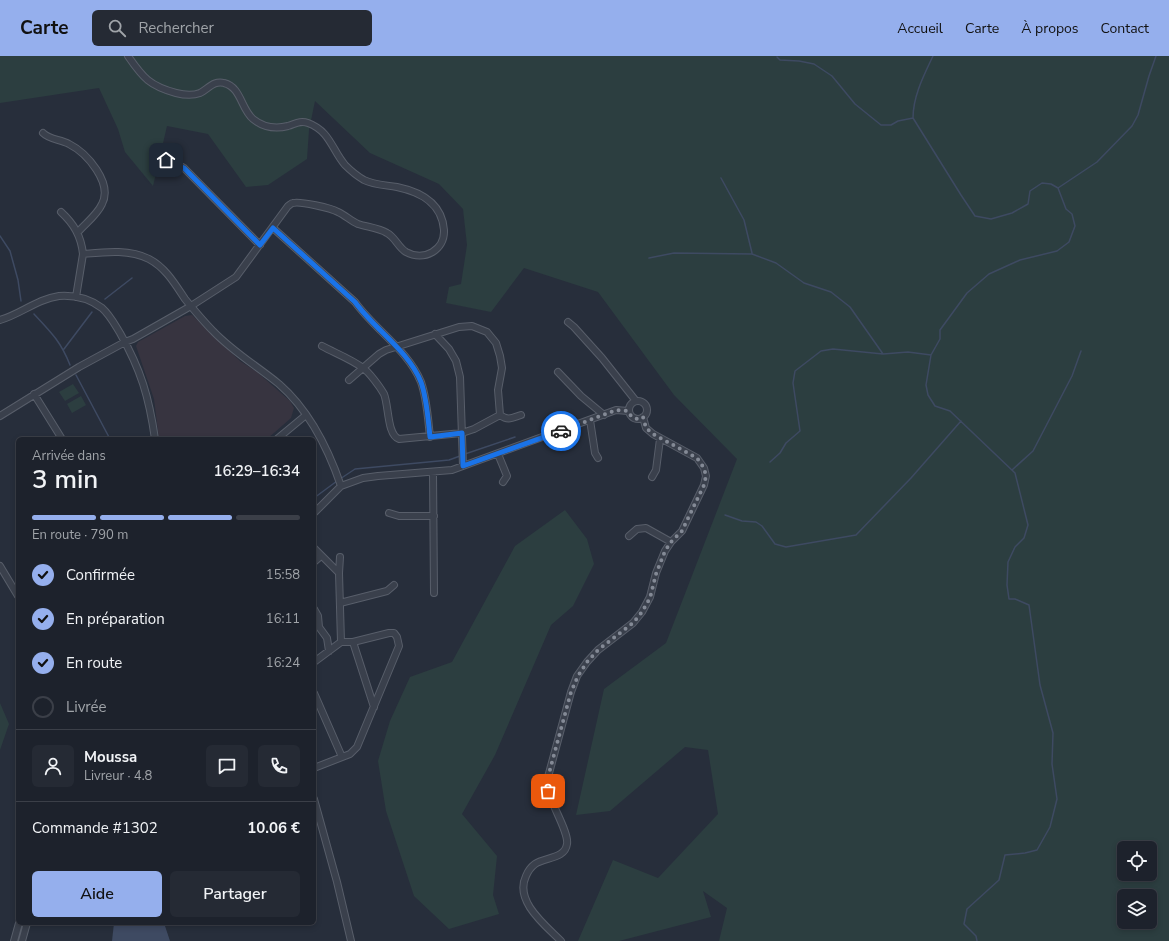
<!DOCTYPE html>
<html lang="fr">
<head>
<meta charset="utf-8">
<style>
  :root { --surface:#1d222c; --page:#252a34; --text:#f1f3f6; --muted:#a0a4a9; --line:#3b3f48; --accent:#95afed }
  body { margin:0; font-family:"Nunito Sans",sans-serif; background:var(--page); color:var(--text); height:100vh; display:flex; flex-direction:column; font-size:15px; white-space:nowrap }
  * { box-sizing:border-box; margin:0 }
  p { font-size:13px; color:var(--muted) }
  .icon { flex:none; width:22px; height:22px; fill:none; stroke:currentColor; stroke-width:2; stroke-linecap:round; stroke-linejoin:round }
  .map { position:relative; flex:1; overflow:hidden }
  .sheet { position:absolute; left:16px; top:381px; width:300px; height:488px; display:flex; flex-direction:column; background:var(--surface); border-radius:6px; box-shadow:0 2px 6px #0003,0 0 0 1px var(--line) }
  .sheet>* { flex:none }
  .controls { position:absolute; left:1117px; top:785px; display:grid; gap:8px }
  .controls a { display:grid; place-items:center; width:40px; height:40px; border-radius:6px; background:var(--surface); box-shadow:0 2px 6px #0003,0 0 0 1px var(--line); font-size:20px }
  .pin { position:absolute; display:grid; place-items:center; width:34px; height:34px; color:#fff; margin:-17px; border-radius:8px; box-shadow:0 2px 6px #0006 }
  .courier { position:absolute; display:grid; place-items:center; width:40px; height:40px; margin:-20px; border:3px solid #1a73e8; border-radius:50%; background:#fff; color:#222; box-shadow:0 1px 5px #0007 }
  .headline em { font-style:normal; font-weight:600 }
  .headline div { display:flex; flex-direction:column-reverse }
  .headline { display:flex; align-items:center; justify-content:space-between; height:68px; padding:0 16px }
  h1 { font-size:26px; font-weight:600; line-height:30px }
  .bar { display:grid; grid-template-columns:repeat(4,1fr); gap:6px 4px; align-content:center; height:48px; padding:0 16px }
  .bar i { height:5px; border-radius:3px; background:var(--line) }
  .bar .current { background:var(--accent) }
  .bar p { grid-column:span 4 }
  .line { display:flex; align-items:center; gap:10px; padding:0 16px; border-top:1px solid var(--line) }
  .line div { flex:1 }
  .round { display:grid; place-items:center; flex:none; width:42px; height:42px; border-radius:6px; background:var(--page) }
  ol { padding:0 16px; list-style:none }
  li { display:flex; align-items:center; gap:12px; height:44px }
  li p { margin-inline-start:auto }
  li .icon { padding:4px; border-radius:50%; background:var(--accent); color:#111; stroke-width:4 }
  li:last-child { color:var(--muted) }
  li i { width:22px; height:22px; border:2px solid var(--line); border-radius:50% }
  .primary-button { display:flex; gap:8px; margin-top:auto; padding:8px 16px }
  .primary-button a { flex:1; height:46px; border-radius:6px; background:var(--accent); color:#111; font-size:16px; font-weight:600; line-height:46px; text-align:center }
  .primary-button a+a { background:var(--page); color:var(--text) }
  header { display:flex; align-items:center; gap:24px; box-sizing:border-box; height:56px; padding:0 20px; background:var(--accent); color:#111 }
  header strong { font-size:19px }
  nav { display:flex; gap:22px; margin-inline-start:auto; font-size:14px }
  .search { width:280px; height:36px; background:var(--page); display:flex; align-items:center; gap:10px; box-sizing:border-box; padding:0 14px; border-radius:6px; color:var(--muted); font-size:15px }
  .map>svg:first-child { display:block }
</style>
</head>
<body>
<header>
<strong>Carte</strong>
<div class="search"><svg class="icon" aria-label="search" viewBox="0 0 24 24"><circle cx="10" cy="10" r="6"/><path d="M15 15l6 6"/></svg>Rechercher</div>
<nav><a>Accueil</a><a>Carte</a><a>À propos</a><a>Contact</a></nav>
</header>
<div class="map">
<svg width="1169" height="885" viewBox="0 0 1169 885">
  <rect width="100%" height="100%" fill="#272e3b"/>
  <path fill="#373440" d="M 192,259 L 240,305 L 257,316 L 290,345 L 294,352 L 291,362 L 267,383 L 159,383 L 154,343 L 136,290 L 138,286 L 185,260 Z"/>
  <path fill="#2c3e40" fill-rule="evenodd" d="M 0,0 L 1169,0 L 1169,885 L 719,885 L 727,852 L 703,835 L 711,861 L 619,885 L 578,885 L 613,804 L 658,822 L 718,758 L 708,694 L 685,691 L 610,755 L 576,759 L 604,633 L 666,587 L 737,403 L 674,339 L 598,236 L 524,212 L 491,256 L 446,247 L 449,231 L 461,228 L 467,189 L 463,153 L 439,128 L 370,97 L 315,45 L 309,74 L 307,103 L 268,129 L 246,131 L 208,78 L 167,70 L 153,130 L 125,96 L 118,73 L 99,32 L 0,47 ZM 1124,792 L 1150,792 L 1150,818 L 1124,818 ZM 1124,840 L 1150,840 L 1150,866 L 1124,866 Z
    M 73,328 L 79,337 L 65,345 L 59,336 Z
    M 81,340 L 86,349 L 72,357 L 67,348 Z
    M 565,454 L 587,483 L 594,508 L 573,550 L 551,569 L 495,699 L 462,758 L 497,800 L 493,839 L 499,858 L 449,873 L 414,840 L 386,755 L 378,705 L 390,665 L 410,621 L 452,606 L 515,490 Z
    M 0,647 L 9,668 L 0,694 Z"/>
  <path fill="#3e4a62" d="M 114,867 L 164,867 L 170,885 L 112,885 Z"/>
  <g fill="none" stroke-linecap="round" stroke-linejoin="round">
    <path stroke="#3e4a62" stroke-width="1.5" d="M 777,1 L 780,4 L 799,5 L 814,8 L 832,20 L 855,48 L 881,69 L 891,69 L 898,65 L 913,62
      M 913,62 L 961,139 L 975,160 L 991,163 L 1012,157 L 1028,148 L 1030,135 L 1042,127 L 1051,128 L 1058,132 L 1066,153 L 1072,158 L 1075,170 L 1069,186 L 1057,195 L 1020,204 L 989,218 L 967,237 L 940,274 L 940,283 L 931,299 L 926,329 L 928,339 L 935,350 L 950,355 L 1015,417 L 1028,469 L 1024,482 L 1015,491 L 1008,506 L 1007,529 L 1009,543 L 1015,543 L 1029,549 L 1040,629 L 1053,677 L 1052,708 L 1057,743 L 1050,771 L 1037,794 L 1025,797 L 1005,799 L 999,824 L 967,853 L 964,868 L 976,880 L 977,885
      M 913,62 C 913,40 924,19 933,0
      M 721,122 L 744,164 L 752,197
      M 1058,132 L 1097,106 L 1132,70 L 1138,59 L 1149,20 L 1156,0
      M 0,180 L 10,195 L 18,224 L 21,245
      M 649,202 L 674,197 L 752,198 L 776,207 L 804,227 L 831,236 L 850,251 L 883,298 L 908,296 L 931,299
      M 105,243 L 132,222
      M 34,258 C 51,276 61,286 70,309
      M 64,293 L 92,256
      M 76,319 L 110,383
      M 465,398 L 515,381
      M 770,406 L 780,397 L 786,387 L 800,375 L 793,327 L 795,315 L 821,295 L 833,293 L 883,298
      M 1012,414 L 1033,395 L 1072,320 L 1081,295
      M 340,423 L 355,413 L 449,404 L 460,400
      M 314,442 L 337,425
      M 725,459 L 742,465 L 756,466 L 762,470 L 775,488 L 786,491 L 856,479 L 911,422 L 961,365"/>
    <defs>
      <path id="minor" d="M 43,77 C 50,84 60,83 69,88 C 87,97 113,127 102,148 C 97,159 86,167 78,176
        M 161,104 L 177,108 L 184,112 L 260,189
        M 61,156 C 74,168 81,180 83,198 L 76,241
        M 273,172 L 355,246 C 375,274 408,294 421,326 C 427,343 428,363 430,381
        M 83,198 C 105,196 129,193 149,203 C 166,212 175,228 185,243 C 194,254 203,265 213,275 C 233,296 257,310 279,328 C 310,355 328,392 341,430
        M 0,264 C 21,258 37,243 59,240 C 74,239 90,243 102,252 C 110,259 115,269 120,277 C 141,314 149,341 155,383
        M 568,266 L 574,271 L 602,302 L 636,345
        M 435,278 L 449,293 L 456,305 L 460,321 L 463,410
        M 322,290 C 335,297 351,303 363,312 C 369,316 380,331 384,338 C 389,350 387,379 399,383 L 462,377 L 474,373 L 500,359
        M 558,316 L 581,340 L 604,359
        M 349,324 L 379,298 L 386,294 L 459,271 L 472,270 L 487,276 L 496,287 L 500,300 L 502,312 L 498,334 L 500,359 C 508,365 512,362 521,359
        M 34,338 L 62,383
        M629 354a9 9 0 1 1 18 0a9 9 0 1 1-18 0Z
        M 0,360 L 79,311 L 125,286 L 133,283 L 191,250 L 236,221 L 288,150 C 290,149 291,147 293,147 C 300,145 331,152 338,156 C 345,159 351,165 358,168 C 367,171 379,172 387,177 C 395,181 398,191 406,196 C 424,206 445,194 444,174 C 442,147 421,136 397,131 C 386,129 374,129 364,124 C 357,120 351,115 345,109 C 332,94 330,75 308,67 C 300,64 295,68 288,70 C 276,73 263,71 253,63 C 241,53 241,31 224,27 C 214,24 208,33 200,37 C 192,40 184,39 176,37 C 150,30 143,22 128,0
        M 590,364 L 595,397 L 598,402
        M 277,383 L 306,359
        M 498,398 L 507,420 L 503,426
        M 433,416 L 434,537
        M 652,421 L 656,414 L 660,383
        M 314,457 L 341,430 L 363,422 L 378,420 L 452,414 L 616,354 L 628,355
        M 389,457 L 399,460 L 434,460
        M 629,480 L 637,473 L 646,472 L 671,486
        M 314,492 L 339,517 L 341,586
        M 314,506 L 321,500
        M 0,510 L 18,540
        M 339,517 L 340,501
        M 340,547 L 387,535 L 394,529
        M 314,553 L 318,560 L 319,571 L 327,582 L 329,595
        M 353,586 L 374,651
        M 314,606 L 341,586
        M 314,637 L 342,701
        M 314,712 L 350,698 L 357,691 L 399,590 L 397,581 L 394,577 L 389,577 L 353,586 L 341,586
        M 314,743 L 337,826 L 351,885
        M 14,885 L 19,867
        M 22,885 L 27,867
        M 561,885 C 545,869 514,845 526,820 C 528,815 531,811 535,808 C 545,801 565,803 567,788 C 569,778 554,753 551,742 C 548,735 548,729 548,721 L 571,636 L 577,620 L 587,606 L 598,594 L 633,567 L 642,556 L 650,541 L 656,517 L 665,495 L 671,486 L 682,475 L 704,429 L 706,420 L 704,412 L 697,402 L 653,378 L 646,372 L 643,361"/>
    </defs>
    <use href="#minor" stroke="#585e6a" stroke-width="8"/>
    <use href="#minor" stroke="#3a404c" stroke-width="6"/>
  </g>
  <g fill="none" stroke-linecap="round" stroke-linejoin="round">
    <path stroke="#848a96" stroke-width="4" stroke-dasharray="0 7.2" d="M 548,735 L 548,721 L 571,636 L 578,620 L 587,606 L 598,594 L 633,567 L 642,556 L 650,542 L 656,518 L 665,495 L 671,486 L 682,475 L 704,429 L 706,420 L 704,412 L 697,402 L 653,378 L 646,372 L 643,361 C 637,365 631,362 628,355 L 616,354 L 561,375"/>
    <path stroke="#1a73e8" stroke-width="5" d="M 166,104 L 184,112 L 260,189 L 273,172 L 355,246 C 375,274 408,294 421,326 C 427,343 428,363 430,381 L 462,377 L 463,410 L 561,375"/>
  </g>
</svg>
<div class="controls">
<a><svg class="icon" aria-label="locate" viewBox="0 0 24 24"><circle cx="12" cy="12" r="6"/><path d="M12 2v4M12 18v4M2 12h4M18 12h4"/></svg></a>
<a><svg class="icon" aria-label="layers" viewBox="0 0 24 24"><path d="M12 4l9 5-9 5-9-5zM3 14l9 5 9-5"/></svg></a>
</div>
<div class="pin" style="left:548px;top:735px;background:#ea580c"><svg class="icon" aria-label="bag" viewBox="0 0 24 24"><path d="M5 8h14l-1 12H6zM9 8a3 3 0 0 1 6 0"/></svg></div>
<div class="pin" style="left:166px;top:104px;background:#1f2937"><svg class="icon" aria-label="home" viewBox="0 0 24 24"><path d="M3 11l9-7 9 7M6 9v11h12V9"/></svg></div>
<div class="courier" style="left:561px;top:375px"><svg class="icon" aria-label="car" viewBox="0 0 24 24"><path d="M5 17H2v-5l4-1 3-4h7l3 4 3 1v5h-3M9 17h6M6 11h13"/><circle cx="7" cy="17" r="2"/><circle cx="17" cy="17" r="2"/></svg></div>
<section class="sheet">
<div class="headline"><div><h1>3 min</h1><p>Arrivée dans</p></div><em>16:29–16:34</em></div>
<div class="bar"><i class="current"></i><i class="current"></i><i class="current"></i><i></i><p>En route · 790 m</p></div>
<ol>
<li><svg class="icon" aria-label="check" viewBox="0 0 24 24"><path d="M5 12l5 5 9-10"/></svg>Confirmée<p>15:58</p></li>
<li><svg class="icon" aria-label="check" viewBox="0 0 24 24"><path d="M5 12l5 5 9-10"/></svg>En préparation<p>16:11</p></li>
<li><svg class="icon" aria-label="check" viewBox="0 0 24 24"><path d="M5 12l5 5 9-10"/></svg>En route<p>16:24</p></li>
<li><i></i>Livrée</li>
</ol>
<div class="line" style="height:72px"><a class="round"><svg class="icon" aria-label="person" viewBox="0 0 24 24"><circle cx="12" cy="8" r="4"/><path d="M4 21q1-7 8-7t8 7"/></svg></a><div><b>Moussa</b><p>Livreur · 4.8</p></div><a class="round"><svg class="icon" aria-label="chat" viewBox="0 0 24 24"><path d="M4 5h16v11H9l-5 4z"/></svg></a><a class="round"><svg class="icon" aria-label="phone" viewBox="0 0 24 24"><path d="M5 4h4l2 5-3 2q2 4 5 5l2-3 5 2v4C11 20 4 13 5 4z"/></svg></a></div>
<div class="line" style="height:52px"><div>Commande #1302</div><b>10.06 €</b></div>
<div class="primary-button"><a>Aide</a><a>Partager</a></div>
</section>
</div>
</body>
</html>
